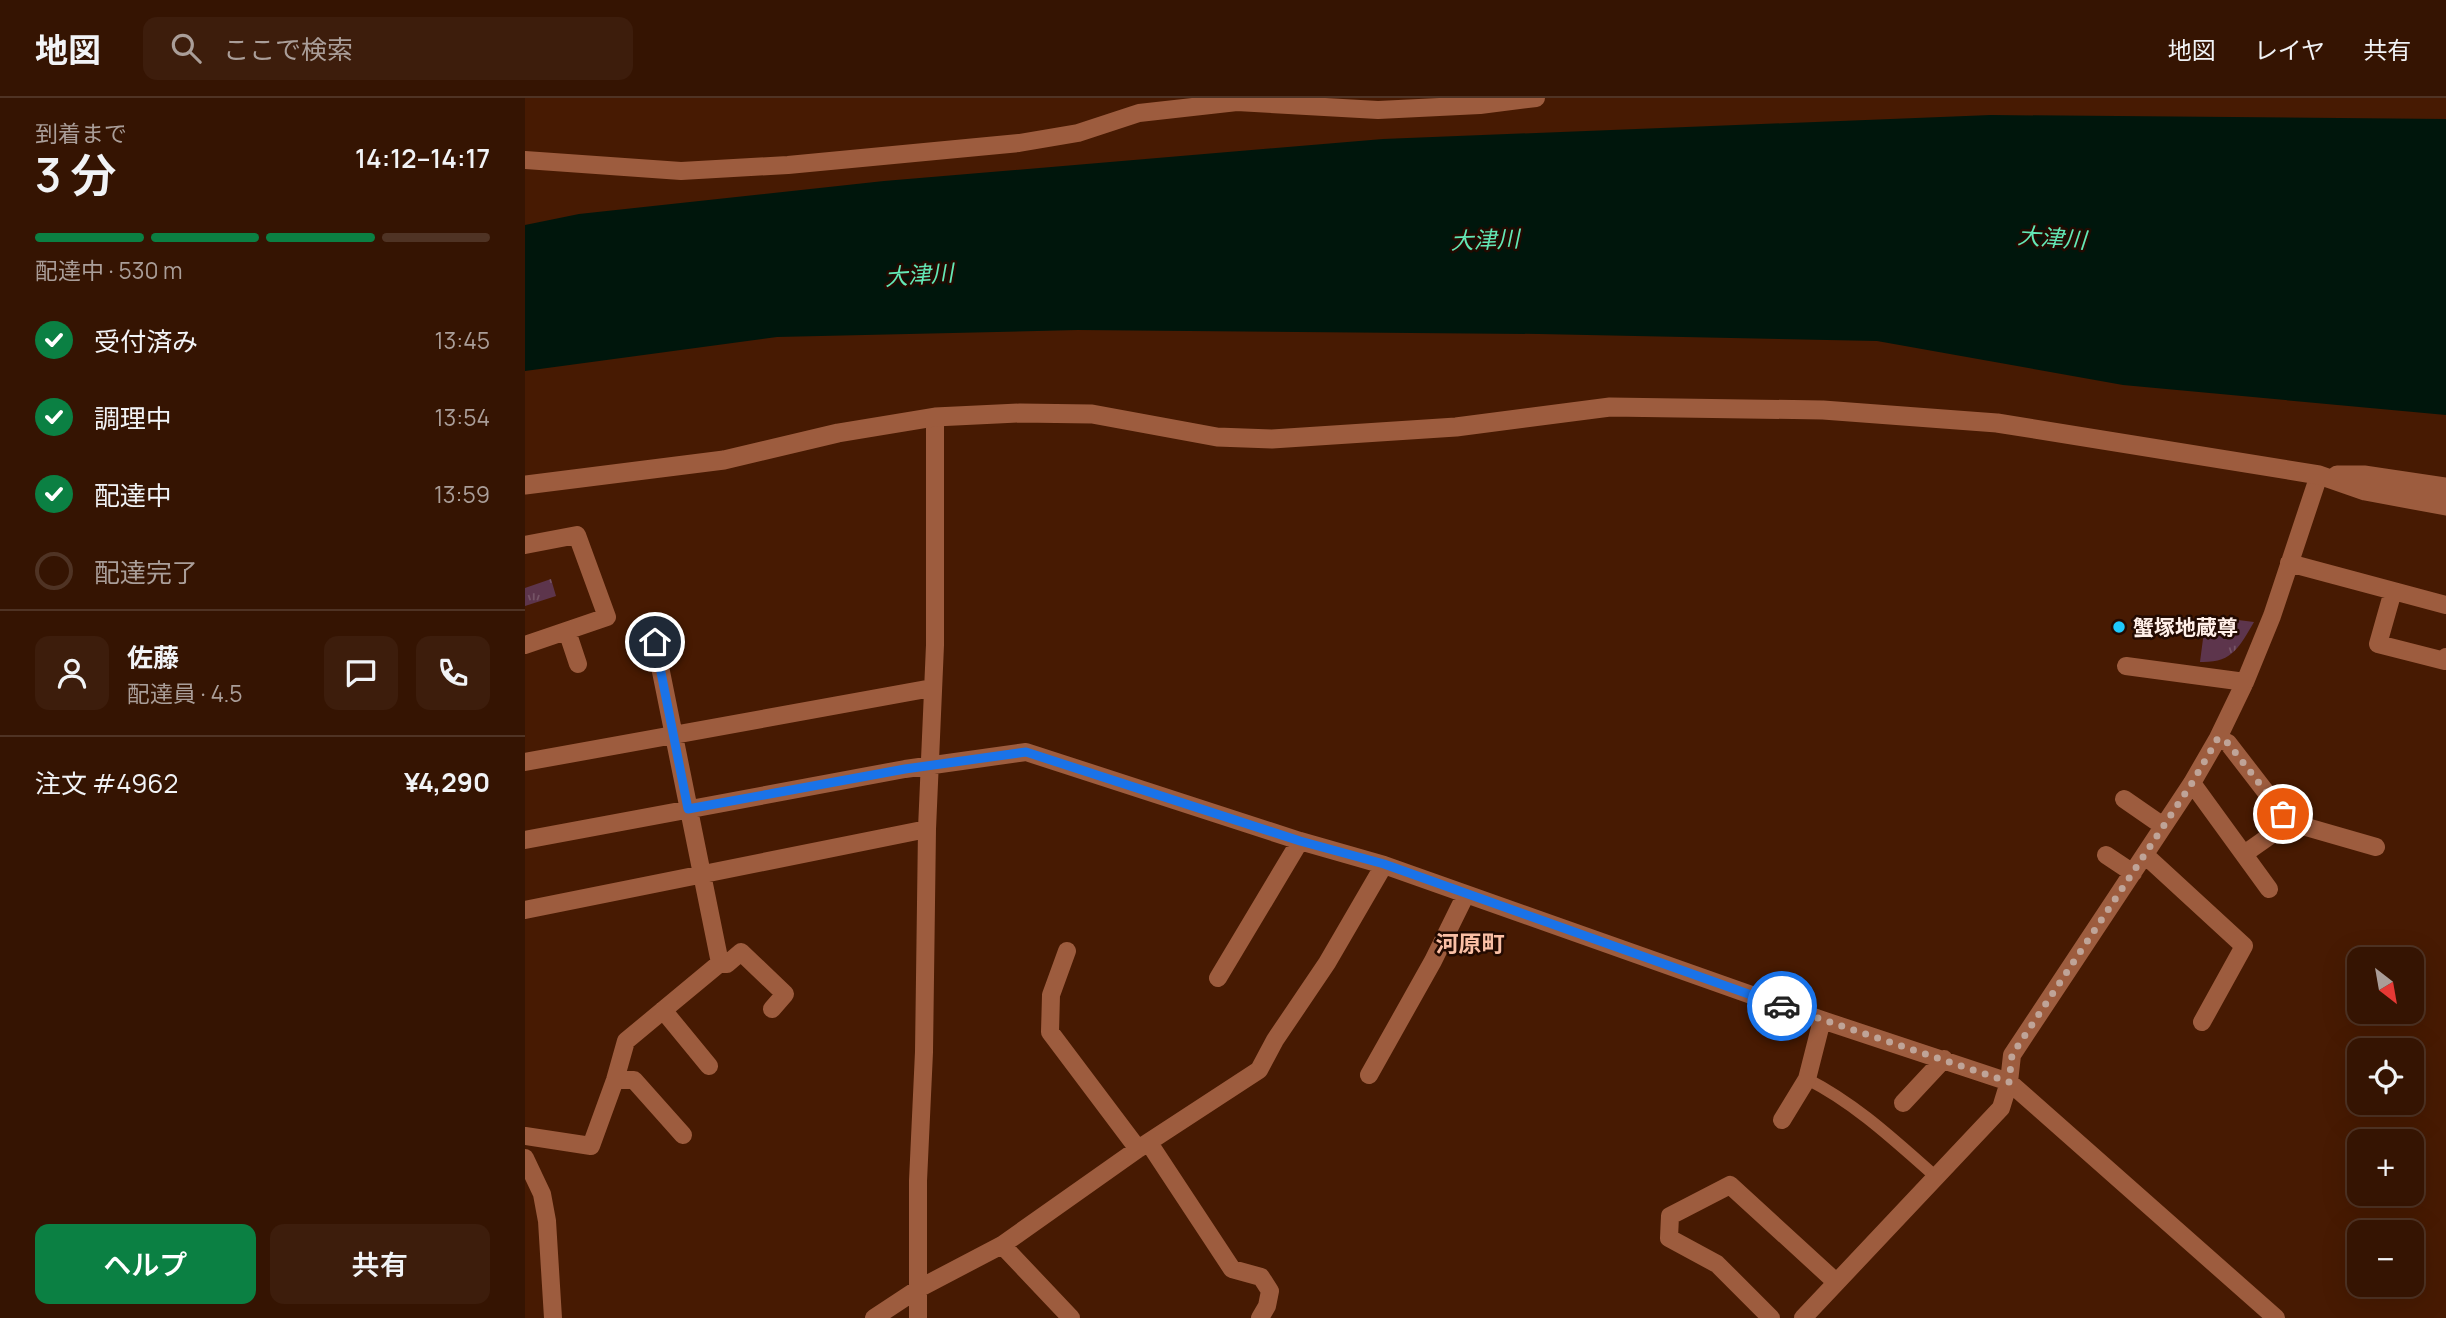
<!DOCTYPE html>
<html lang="ja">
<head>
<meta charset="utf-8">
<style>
  :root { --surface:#351402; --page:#3d1d0c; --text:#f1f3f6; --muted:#aa9e99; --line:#4f3324; --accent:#0b8043 }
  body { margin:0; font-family:Manrope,"Noto Sans JP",sans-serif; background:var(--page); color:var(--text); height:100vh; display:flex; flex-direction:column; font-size:26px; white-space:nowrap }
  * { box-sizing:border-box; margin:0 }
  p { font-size:23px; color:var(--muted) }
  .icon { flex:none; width:38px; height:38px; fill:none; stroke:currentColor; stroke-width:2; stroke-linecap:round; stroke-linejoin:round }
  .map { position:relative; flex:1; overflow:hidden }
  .side { display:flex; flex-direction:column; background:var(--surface); width:525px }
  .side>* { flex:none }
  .needle { width:46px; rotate:149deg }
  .controls { position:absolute; left:1822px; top:849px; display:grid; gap:14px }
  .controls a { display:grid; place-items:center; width:77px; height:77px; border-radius:14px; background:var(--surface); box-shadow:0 7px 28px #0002,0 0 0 2px var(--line); font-size:35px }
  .pin { position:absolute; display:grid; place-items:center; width:60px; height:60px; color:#fff; margin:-30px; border:4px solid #fff; border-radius:50%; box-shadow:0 2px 7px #0007 }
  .courier { position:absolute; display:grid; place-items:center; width:70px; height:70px; margin:-35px; border:5px solid #1a73e8; border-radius:50%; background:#fff; color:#222; box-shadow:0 2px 9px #0007 }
  .overview em { font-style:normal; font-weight:600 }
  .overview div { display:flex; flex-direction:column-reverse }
  .overview { display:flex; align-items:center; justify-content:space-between; height:119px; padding:0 35px }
  h1 { font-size:46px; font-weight:600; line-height:52px }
  .bar { display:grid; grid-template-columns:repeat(4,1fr); gap:10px 7px; align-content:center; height:84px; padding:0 35px }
  .bar i { height:9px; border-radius:5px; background:var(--line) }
  .bar .active { background:var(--accent) }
  .bar p { grid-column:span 4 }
  .line { display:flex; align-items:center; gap:18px; padding:0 35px; border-top:2px solid var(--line) }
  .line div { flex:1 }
  .round { display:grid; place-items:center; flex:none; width:74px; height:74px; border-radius:14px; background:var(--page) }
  ol { padding:0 35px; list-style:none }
  li { display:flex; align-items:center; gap:21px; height:77px }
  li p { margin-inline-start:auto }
  li .icon { padding:7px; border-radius:50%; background:var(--accent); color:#fff; stroke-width:4 }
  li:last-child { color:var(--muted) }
  li i { width:38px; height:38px; border:4px solid var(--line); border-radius:50% }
  .primary-button { display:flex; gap:14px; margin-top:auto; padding:14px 35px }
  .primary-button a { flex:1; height:80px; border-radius:14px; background:var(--accent); color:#fff; font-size:28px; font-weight:600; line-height:80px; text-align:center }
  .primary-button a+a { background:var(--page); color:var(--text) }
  header { display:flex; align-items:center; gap:42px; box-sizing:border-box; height:98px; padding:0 35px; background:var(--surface); border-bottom:2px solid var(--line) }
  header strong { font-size:33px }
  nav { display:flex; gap:38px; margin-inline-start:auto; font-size:24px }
  .search { width:490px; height:63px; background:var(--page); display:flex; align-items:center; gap:18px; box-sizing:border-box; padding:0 24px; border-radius:14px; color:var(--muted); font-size:26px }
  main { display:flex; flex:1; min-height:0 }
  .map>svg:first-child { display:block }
</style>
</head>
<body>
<header>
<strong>地図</strong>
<div class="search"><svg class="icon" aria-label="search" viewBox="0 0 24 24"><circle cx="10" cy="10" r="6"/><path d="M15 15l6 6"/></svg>ここで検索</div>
<nav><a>地図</a><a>レイヤ</a><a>共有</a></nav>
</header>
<main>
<section class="side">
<div class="overview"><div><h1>3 分</h1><p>到着まで</p></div><em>14:12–14:17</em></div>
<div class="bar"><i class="active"></i><i class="active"></i><i class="active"></i><i></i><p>配達中 · 530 m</p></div>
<ol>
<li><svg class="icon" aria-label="check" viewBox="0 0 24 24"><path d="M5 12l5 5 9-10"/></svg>受付済み<p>13:45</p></li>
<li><svg class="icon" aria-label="check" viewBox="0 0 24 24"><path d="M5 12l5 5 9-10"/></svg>調理中<p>13:54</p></li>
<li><svg class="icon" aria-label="check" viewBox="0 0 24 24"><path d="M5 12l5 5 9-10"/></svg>配達中<p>13:59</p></li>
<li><i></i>配達完了</li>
</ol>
<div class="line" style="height:126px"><a class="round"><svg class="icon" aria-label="person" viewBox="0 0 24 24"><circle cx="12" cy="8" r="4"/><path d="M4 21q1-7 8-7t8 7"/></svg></a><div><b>佐藤</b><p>配達員 · 4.5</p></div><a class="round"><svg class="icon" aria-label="chat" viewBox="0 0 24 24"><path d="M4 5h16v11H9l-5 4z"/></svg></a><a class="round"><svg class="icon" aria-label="phone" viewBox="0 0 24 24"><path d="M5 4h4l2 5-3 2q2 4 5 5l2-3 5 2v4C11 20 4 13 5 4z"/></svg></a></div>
<div class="line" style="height:91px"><div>注文 #4962</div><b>¥4,290</b></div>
<div class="primary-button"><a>ヘルプ</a><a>共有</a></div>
</section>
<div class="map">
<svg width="1921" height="1220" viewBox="0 0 1921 1220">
  <defs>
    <pattern id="park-tufts" width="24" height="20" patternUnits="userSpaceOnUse" patternTransform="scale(1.75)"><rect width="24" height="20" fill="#5d354c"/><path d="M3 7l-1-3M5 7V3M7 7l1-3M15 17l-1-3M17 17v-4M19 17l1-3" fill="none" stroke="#755366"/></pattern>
  </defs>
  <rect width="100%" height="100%" fill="#471a02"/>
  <path fill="url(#park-tufts)" d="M 26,481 L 31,498 L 0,508 L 0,490 Z
    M 1681,518 L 1729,524 C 1714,549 1708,565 1675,564 Z"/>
  <path fill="#00160c" d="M 1466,17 L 1921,21 L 1921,317 L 1598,287 L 1352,243 L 1014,236 L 553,232 L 252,239 L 0,273 L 0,127 L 54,116 L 359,83 L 858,41 Z"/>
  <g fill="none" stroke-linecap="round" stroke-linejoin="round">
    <path stroke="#9d5c3e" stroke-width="12" d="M 1282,981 C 1331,1006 1369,1042 1410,1078"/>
    <path stroke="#9d5c3e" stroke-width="18" d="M 0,62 L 156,73 L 263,67 L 494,45 L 553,35 L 614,15 L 712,4 L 853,12 L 955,7 L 1011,0
      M 0,447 L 52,437 L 82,519 L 0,547
      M 1764,465 L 1921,507
      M 1868,493 L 1853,546 L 1920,563 L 1921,559
      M 42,533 L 53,566
      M 1601,568 L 1720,584
      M 1693,640 L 1703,645 L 1764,724 L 1851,749
      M 0,664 L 407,590
      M 1667,685 L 1744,791
      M 1599,701 L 1638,728
      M 0,742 L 380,671 L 501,654 L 775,743 L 859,767 L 1297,922 L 1484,984 L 1751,1220
      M 1719,756 L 1746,737
      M 1581,757 L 1608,775
      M 1620,757 L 1719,848 L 1677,924
      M 0,812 L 402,731
      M 542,853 L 526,897 L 525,934 L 613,1051
      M 195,865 L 202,866 L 216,854 L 260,896 L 247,911
      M 693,880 L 775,743
      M 138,912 L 184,968
      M 844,977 L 908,863 L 941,796
      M 90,982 L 109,982 L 158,1037
      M 1378,1005 L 1419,961
      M 1257,1022 L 1282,981 L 1297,922
      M 0,1038 L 66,1048 L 90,982 L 101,943 L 195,865 L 130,544
      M 624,1045 L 707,1171 L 736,1179 L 745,1193 L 742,1208 L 735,1220
      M 0,1060 L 17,1096 L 22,1123 L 28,1220
      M 477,1147 L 546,1220
      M 349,1220 L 393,1191 L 477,1147 L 613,1051 L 734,972 L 750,942 L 802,865 L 859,767
      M 393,1220 L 393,1083 L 399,954 L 402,731 L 410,547 L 410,319
      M 1246,1220 L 1192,1166 L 1144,1140 L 1145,1118 L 1205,1087 L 1311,1184
      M 1278,1220 L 1476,1010 L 1484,984 L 1487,957 L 1667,685 L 1693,640 L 1720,584 L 1747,518 L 1794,377"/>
    <path stroke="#9d5c3e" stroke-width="19" d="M 1812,377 L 1839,377 L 1921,389
      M 0,387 L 199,362 L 313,335 L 410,319 L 495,315 L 567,316 L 692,339 L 747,341 L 931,329 L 1085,309 L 1298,312 L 1472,325 L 1794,377 L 1840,393 L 1921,408"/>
  </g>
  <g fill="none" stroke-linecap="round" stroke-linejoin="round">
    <path stroke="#bfa498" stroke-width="7" stroke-dasharray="0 12.6" d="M 1257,908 L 1484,984 L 1487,957 L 1667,685 L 1693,640 L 1703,645 L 1758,716"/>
    <path stroke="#1a73e8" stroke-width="9" d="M 130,544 L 163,711 L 380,671 L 501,654 L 775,743 L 859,766 L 1257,908"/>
  </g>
  <circle fill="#1ec9fd" stroke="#230a01" stroke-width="2.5" cx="1594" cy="529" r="7"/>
  <g text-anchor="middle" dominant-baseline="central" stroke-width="5" stroke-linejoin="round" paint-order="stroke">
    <g font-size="21" font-weight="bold" fill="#ffefe8" stroke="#230a01" text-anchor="start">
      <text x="1608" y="529">蟹塚地蔵尊</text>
    </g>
    <g font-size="23" font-style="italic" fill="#63e8b6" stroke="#230a01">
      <text transform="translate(1527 139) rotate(4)">大津川</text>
      <text transform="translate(960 141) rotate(-2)">大津川</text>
      <text transform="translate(394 176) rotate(-4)">大津川</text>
    </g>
    <g font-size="23" font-weight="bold" fill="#fabfa5" stroke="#230a01">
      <text x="945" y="845">河原町</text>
    </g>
  </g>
</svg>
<div class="controls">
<a><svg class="needle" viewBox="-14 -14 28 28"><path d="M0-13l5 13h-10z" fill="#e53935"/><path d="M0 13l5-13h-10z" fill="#aa9e99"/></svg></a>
<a><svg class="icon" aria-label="locate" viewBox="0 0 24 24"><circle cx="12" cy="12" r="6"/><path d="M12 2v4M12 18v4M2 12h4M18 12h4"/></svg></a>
<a>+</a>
<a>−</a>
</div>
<div class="pin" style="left:1758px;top:716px;background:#ea580c"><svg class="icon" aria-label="bag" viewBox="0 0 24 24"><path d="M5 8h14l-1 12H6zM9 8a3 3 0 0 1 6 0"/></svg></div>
<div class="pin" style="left:130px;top:544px;background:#1f2937"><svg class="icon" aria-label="home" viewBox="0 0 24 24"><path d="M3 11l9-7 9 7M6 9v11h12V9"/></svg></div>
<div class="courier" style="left:1257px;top:908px"><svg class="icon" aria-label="car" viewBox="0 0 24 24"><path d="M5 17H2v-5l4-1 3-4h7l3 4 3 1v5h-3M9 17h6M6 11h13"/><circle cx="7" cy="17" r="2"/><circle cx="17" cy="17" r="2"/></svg></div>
</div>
</main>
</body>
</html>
